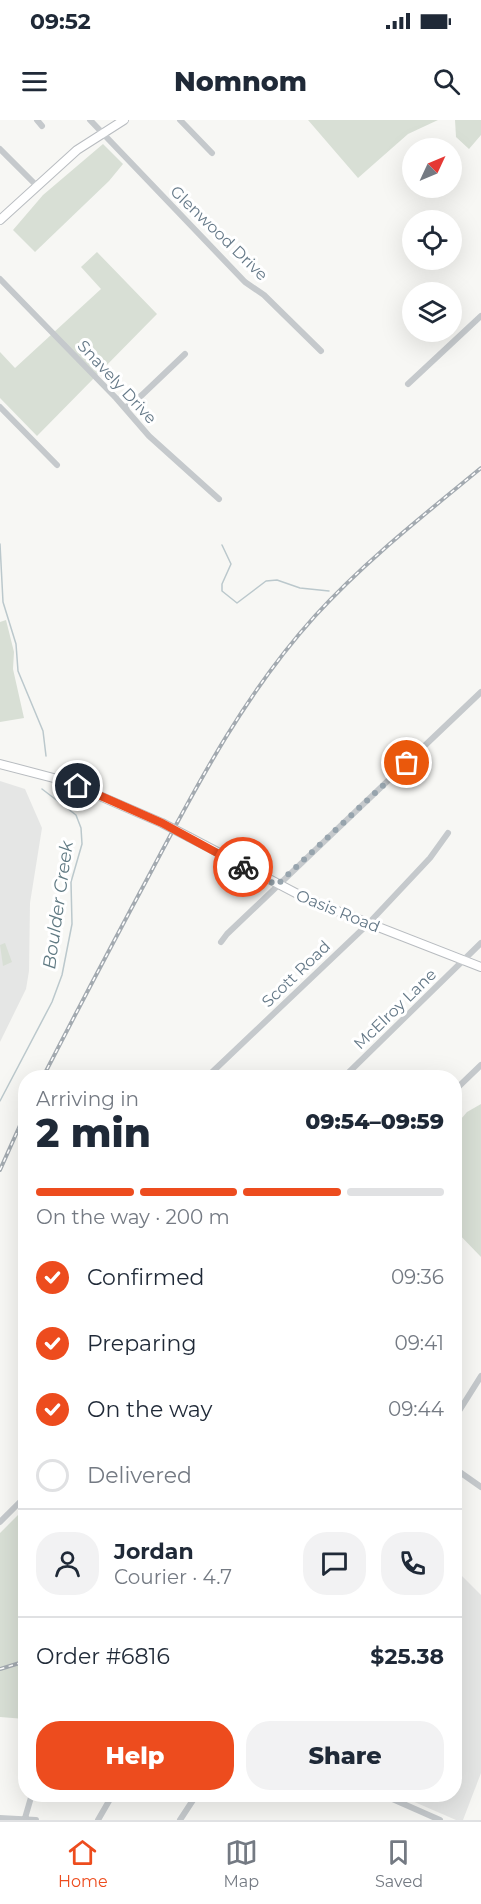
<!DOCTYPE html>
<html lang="en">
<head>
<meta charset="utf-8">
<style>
  :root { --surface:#fff; --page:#f2f2f3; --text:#1f2937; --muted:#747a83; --line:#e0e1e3; --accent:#ed4c1e }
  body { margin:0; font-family:Montserrat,sans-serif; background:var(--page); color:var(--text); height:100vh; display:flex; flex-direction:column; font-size:22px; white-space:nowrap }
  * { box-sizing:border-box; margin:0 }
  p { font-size:20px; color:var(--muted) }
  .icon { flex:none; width:33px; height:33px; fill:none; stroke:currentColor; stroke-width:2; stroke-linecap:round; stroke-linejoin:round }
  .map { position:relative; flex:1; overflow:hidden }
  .panel { position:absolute; left:18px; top:950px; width:444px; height:732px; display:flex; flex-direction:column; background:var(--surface); border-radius:24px; box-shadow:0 6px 24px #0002 }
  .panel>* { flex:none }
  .needle { width:39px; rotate:46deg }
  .controls { position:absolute; left:402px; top:18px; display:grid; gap:12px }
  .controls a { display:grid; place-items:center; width:60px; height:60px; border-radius:50%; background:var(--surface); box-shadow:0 6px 24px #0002; font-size:30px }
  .pin { position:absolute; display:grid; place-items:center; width:51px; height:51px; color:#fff; margin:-26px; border:3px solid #fff; border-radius:50%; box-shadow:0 2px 6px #0007 }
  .courier { position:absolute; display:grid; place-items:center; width:60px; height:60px; margin:-30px; border:4px solid #ed4c1e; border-radius:50%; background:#fff; color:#222; box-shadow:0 2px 8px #0007 }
  .summary em { font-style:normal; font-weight:800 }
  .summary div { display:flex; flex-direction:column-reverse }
  .summary { display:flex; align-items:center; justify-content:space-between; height:102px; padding:0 18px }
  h1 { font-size:39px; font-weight:800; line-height:45px }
  .bar { display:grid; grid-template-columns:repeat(4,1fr); gap:9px 6px; align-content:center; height:72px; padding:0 18px }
  .bar i { height:8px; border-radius:4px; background:var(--line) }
  .bar .on { background:var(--accent) }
  .bar p { grid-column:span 4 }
  .line { display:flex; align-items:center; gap:15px; padding:0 18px; border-top:2px solid var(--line) }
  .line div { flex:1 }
  .round { display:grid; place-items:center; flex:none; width:63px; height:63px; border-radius:24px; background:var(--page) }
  ol { padding:0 18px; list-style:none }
  li { display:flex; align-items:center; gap:18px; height:66px }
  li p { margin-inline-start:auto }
  li .icon { padding:6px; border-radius:50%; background:var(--accent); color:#fff; stroke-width:4 }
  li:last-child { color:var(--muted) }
  li i { width:33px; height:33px; border:3px solid var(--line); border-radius:50% }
  .primary-button { display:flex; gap:12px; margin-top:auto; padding:12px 18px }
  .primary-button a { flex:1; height:69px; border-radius:24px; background:var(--accent); color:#fff; font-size:24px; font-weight:800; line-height:69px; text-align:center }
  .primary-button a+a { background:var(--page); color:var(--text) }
  .status { display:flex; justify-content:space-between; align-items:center; height:42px; padding:0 30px; background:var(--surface); direction:ltr }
  .status svg { height:16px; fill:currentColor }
  header { display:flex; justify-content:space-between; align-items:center; height:78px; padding:0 18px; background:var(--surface); font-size:27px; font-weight:800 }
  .tab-bar { display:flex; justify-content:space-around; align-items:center; height:84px; border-top:2px solid var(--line); background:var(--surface); font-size:16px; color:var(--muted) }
  .tab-bar a { display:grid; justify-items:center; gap:3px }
  .tab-bar .on { color:var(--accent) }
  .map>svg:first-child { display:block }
</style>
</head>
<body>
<div class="status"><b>09:52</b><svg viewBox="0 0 49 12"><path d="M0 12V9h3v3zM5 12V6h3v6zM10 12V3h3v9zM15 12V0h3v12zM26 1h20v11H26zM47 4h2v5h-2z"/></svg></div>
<header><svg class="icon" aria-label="menu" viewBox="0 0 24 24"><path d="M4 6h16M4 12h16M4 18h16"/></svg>Nomnom<svg class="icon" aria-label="search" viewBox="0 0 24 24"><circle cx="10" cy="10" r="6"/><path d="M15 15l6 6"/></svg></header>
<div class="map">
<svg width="481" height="1700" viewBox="0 0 481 1700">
  <rect width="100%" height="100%" fill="#f7f7f4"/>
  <path fill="#e5e6e5" d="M 0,661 L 25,669 L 42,708 L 30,783 L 29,851 L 26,869 L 0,922 Z
    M 455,1449 L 481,1475 L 481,1653 L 463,1700 L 456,1700 L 396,1674 L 454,1674 Z"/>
  <path fill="#d8dfd5" d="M 308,0 L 438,0 L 408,14 L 358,58 Z
    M 455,0 L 481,0 L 481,15 L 469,29 L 456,17 Z
    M 103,24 L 123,44 L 109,61 L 35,132 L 13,110 L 43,75 Z
    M 97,132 L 157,194 L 37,316 L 0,278 L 0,232 L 15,248 L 101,169 L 81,147 Z
    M 6,500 L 14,532 L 13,549 L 24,598 L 0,602 L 0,502 Z
    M 5,823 L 12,842 L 3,846 L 0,825 Z
    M 481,984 L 481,1137 L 454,1109 L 455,1006 L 467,992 Z
    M 25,1388 L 25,1599 L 0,1597 L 0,1413 Z"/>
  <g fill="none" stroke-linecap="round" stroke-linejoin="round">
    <path stroke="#bbc8cc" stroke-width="1.5" d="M 0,424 L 3,482 L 16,524 L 18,551 L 43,611 L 46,636
      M 222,425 L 231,444 L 222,464 L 222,471 L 237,483 L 266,461 L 277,460 L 300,468 L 329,471
      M 0,981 L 52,882 L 62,855 L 72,804 L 71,762 L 82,724 L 81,708 L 76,695 L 42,669"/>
    <defs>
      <path id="major" d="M 0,100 L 77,30 L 124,0
        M 0,644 L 65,661 L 162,703
        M 189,717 L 309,780 L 481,847"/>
    </defs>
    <use href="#major" stroke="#b8bcc0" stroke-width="10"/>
    <path stroke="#c5c9cc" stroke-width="6" d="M 37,0 L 42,6
      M 90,0 L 245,162 L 264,175 L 321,231
      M 180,0 L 212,33
      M 0,29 L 37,66
      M 0,159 L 116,278 L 149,316 L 219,379
      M 408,264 L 481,196
      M 0,287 L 57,345
      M 125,288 L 142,275 L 185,234
      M 221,822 L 227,814 L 481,572
      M 207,957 L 368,804 L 430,738 L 448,713
      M 344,957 L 481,823
      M 454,971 L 481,945
      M 454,1299 L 481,1256
      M 454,1348 L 481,1367
      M 0,1402 L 26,1376
      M 381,1674 L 440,1700
      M 0,1698 L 36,1700
      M 25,1698 L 32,1674
      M 98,1700 L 113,1674
      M 180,1700 L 197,1674"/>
    <use href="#major" stroke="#fff" stroke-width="8"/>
    <defs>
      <path id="rail" d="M 43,957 C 79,887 116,817 153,748 C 200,659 247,571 315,496 C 365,441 424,395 481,348
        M 0,1050 L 26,992
        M 0,1549 L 26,1541"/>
    </defs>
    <use href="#rail" stroke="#a3aab0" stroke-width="4"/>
    <use href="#rail" stroke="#fff" stroke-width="1.5" stroke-dasharray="4.5" stroke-linecap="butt"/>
    <defs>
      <path id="major-bridge" d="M 162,703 L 189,717"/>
    </defs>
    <use href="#major-bridge" stroke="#b8bcc0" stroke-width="10" stroke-linecap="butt"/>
    <use href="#major-bridge" stroke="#fff" stroke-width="8"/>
  </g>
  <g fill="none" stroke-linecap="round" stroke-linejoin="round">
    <path stroke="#97a4ad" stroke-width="6" stroke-dasharray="0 10.8" d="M 243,747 L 277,765 L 407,643"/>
    <path stroke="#ed4c1e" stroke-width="8" d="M 78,666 L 162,703 L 243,747"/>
  </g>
  <g text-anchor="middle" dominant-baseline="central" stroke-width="6" stroke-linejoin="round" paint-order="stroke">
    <g font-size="16" fill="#647887" stroke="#fff">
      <text transform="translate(219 113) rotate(44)">Glenwood Drive</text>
      <text transform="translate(117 262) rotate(47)">Snavely Drive</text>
      <text transform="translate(338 791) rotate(22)">Oasis Road</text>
      <text transform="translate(296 854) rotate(-44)">Scott Road</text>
      <text transform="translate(395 889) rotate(-44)">McElroy Lane</text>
    </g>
    <g font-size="18" font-style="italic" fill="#607a83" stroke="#fff">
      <text transform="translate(58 785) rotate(-82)">Boulder Creek</text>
    </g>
  </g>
</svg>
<div class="controls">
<a><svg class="needle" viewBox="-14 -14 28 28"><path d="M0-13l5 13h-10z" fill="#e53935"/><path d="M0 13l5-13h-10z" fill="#747a83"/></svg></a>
<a><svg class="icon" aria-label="locate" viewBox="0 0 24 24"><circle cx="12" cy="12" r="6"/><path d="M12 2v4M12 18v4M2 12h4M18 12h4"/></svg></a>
<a><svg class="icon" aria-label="layers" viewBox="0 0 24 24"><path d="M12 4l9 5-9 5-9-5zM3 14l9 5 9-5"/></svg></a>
</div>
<div class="pin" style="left:407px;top:643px;background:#ea580c"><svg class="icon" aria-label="bag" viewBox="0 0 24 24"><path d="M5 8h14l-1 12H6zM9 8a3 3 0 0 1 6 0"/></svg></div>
<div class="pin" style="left:78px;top:666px;background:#1f2937"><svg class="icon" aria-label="home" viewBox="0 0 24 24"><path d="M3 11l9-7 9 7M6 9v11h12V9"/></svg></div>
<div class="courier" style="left:243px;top:747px"><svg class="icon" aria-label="bike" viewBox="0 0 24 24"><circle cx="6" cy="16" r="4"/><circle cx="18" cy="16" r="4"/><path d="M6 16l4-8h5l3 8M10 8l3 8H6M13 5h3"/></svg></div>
<section class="panel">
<div class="summary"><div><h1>2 min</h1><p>Arriving in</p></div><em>09:54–09:59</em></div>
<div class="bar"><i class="on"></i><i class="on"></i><i class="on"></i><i></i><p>On the way · 200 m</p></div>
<ol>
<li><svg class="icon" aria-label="check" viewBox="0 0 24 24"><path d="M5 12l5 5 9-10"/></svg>Confirmed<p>09:36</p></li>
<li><svg class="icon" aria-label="check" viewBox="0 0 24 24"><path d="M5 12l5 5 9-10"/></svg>Preparing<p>09:41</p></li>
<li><svg class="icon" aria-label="check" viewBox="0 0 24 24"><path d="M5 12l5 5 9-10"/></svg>On the way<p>09:44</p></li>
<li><i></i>Delivered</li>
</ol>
<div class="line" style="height:108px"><a class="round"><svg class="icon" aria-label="person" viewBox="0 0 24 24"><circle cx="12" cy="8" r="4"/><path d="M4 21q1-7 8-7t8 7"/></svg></a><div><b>Jordan</b><p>Courier · 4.7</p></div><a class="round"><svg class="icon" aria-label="chat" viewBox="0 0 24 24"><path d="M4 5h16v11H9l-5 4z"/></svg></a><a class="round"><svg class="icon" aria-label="phone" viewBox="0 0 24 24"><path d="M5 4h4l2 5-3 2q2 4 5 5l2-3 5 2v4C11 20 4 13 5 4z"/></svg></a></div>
<div class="line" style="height:78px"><div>Order #6816</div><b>$25.38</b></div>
<div class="primary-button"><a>Help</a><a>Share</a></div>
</section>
</div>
<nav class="tab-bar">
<a class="on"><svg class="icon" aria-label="home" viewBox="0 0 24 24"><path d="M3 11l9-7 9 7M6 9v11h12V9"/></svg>Home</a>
<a><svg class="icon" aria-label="map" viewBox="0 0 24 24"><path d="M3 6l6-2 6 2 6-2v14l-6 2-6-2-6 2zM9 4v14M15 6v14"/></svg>Map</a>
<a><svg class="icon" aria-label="saved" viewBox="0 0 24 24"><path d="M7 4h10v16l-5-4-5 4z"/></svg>Saved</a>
</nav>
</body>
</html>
